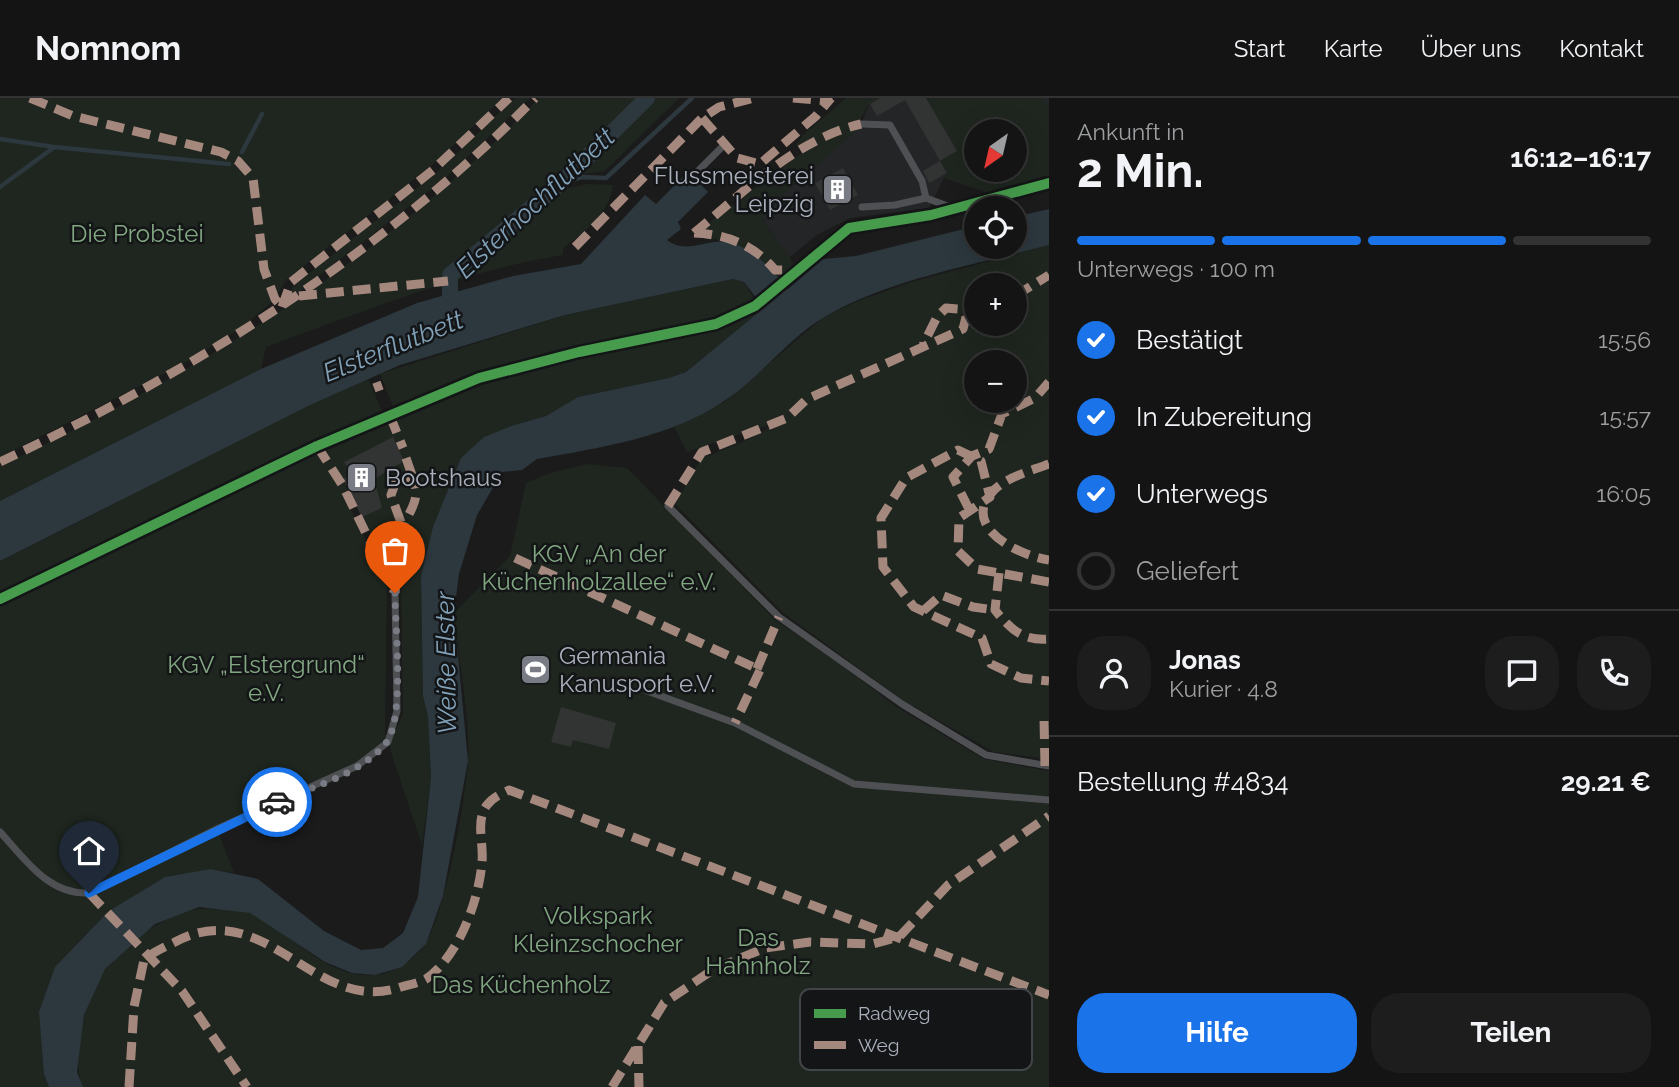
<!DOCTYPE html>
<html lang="de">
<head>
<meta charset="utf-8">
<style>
  :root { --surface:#141414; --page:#1d1d1d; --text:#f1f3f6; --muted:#9d9ea0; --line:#333334; --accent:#1a73e8 }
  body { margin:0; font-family:Raleway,sans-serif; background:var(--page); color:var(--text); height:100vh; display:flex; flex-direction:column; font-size:26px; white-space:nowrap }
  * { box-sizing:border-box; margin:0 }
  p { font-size:23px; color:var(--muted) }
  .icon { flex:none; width:38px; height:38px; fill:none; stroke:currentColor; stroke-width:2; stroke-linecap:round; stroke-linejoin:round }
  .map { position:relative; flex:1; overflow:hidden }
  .sheet { display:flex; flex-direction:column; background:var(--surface); width:630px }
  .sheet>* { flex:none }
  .needle { width:46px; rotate:214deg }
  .tools { position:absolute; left:964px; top:21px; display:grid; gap:14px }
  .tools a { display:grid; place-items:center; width:63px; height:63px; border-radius:50%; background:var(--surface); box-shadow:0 7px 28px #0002,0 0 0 2px var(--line); font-size:35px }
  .pin { position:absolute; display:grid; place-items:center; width:60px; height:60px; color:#fff; margin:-72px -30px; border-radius:50% 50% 50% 0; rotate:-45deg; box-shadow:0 0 7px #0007 }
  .pin .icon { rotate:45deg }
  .courier { position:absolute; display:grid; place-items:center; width:70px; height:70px; margin:-35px; border:5px solid #1a73e8; border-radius:50%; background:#fff; color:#222; box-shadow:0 2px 9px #0007 }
  .head em { font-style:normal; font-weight:700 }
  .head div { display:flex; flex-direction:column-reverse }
  .head { display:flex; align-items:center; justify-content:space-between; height:119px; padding:0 28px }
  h1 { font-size:46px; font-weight:700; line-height:52px }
  .bar { display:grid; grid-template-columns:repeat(4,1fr); gap:10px 7px; align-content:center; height:84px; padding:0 28px }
  .bar i { height:9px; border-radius:5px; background:var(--line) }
  .bar .current { background:var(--accent) }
  .bar p { grid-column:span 4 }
  .line { display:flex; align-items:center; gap:18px; padding:0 28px; border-top:2px solid var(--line) }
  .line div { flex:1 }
  .round { display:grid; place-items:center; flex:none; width:74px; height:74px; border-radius:28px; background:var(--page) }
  ol { padding:0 28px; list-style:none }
  li { display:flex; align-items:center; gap:21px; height:77px }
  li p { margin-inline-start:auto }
  li .icon { padding:7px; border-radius:50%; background:var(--accent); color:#fff; stroke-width:4 }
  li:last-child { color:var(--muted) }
  li i { width:38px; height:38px; border:4px solid var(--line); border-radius:50% }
  .action { display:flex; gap:14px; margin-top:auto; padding:14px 28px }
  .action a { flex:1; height:80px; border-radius:28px; background:var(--accent); color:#fff; font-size:28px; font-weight:700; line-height:80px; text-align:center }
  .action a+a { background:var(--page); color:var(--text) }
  header { display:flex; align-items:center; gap:42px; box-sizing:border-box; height:98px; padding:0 35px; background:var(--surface); border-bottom:2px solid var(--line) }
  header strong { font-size:33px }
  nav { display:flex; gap:38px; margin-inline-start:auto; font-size:24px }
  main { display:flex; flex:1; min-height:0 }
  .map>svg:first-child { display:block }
</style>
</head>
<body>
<header>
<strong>Nomnom</strong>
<nav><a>Start</a><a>Karte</a><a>Über uns</a><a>Kontakt</a></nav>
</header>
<main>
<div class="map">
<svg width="1049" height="989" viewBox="0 0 1049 989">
  <rect width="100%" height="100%" fill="#1b1b1b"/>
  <path fill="#242527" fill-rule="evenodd" d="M 872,0 L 1049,0 L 1049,77 L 986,94 L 944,80 L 929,110 L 850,120 L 817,137 L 789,160 L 762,120 L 762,115 L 861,26 ZM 976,33 L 1015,33 L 1015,72 L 976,72 Z"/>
  <path fill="#1e261f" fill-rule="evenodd" d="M 0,0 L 503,0 L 430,69 L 286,182 L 275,201 L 244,228 L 187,264 L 0,359 Z
    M 515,0 L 530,0 L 442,83 L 297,195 L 289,195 L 293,188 L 436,75 Z
    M 539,0 L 679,0 L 605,73 L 570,78 L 558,89 L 562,92 L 586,86 L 613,87 C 610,114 585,134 563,150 L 563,157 C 459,174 365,213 266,249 L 261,271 L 162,324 L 308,308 L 368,280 L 383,316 L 319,342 L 0,496 L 0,463 L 119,404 L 95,358 L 0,403 L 0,368 C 201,273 383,161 539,0 Z
    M 846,0 L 880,0 L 868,7 L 853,36 L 762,115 L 762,120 L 795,168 L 779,180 L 731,145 L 698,137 L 698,133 L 802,55 L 796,47 L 803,37 Z
    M 926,0 L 1041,0 L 1049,8 L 1049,77 L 986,94 L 944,80 L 947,75 L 940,63 L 957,53 ZM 976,33 L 1015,33 L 1015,72 L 976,72 Z
    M 1049,147 L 1049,661 L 994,654 L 904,603 L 782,514 L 675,406 L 701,361 L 749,341 L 783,322 L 687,354 L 674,329 L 724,304 L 825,218 L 863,201 L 912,184 ZM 976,187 L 1015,187 L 1015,226 L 976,226 ZM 976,264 L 1015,264 L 1015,303 L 976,303 Z
    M 733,181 L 744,184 L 755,202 C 711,235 592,246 534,260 C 486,272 441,292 394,311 L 380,276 L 565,217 Z
    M 757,212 L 760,214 L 686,274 L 669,280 L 578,299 L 546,318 L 511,328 L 421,478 L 423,598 L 428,619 L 431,679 L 422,747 L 389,648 L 403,615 L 401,487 L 392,477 L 348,393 L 343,395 L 387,484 L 385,636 L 388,644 L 374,657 L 217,731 L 234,775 L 211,771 L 109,813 L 44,976 L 49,989 L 0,989 L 0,506 L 327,349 L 481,284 L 580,259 L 706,234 Z
    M 587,366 L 627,370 L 775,522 L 841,566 L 895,608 L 984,661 L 1049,673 L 1049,989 L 83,989 C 69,955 85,904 104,873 C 122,845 177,807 210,811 C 223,812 241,811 252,816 C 291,835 327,881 374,877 C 393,876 417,861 426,845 C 446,810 465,705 468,664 C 471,623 458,558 454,515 L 510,458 L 526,385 L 550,375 Z"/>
  <path fill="#2c373e" d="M 688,74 L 708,94 L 678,124 L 681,131 L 667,142 C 688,158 710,138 732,145 C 756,153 773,172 788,191 L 823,161 L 856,158 L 976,128 L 976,149 L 1015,149 L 1015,119 L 1049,111 L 1049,147 C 976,167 892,180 826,218 C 788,240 761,279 724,303 C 672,339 599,350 537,361 L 522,372 L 502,374 L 477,417 L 459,476 L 454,515 L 468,663 L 443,798 L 426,846 L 402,869 L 375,877 L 352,875 L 325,864 L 250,815 L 199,809 L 155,826 L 105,871 L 84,917 L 77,974 L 83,989 L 49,989 L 44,976 L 39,914 L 55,869 L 109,813 L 165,779 L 211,771 L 258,781 L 324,833 L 361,852 L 383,850 L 403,835 L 418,799 L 431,679 L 428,619 L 423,598 L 421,478 L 433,429 L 461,360 L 484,339 L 511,328 L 546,318 L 578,299 L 669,280 L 686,274 L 764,210 L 744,184 L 733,181 L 565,217 L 400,267 L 308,308 L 0,463 L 0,403 L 261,271 L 417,205 L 513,178 L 581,166 L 645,97 L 656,106 Z"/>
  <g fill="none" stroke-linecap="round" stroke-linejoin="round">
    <path stroke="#2c373e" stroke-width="4.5" d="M 0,41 L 54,49 L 229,66
      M 242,54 L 262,16
      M 561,85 L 582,79 L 606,80 L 692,0
      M 0,89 L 53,50"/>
    <path stroke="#2c373e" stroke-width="16" d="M 450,213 L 450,177 L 561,85 L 647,0"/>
  </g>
  <path fill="#323333" d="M 880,0 L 926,0 L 957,53 L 940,63 L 905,2 L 877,18 L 870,6 Z
    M 940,63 L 947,75 L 929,85 L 923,73 Z
    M 843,70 L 858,97 L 830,112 L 815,85 Z
    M 393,339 L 404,363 L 374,381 L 382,410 L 362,419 L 343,381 L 351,376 L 344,364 Z
    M 561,609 L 616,625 L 609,651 L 573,642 L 571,649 L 551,644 Z"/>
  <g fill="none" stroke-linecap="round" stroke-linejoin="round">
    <path stroke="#4e5054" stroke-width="7" d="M 861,26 L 890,27 L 922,83 L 926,100
      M 692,79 L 725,46
      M 862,109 L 895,107 L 926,100 L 953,110
      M 784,184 L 849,130 L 931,117 L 1049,85
      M 668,408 L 779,519 L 902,606 L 986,657 L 1049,668
      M 647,593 L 735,625 L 854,686 L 1049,702
      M 0,734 C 25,761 48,797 89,795 L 217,731 L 357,668 L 388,644 L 397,613 L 395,495"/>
    <path stroke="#a5887d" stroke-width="9" stroke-dasharray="18 9" stroke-linecap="butt" d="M 30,0 L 73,18 L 221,54 L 238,63 L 253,80 L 264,171 L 275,201 L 282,209
      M 793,0 L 827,3 L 832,0
      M 702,20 L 737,60 L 760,66 L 816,18 L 831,0
      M 694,135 C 744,94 796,41 861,26
      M 694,135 C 726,136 754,147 775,172 L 784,172 L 791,178
      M 575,149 L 702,20 L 719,9 L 754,0
      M 299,198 L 448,183
      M 1015,198 L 1049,177
      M 282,209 L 291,184 L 433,72 L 509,0
      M 374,290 L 382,287
      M 390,318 L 403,350
      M 317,348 L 343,388 L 394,493
      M 406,360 L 414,383
      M 0,364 C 197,271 382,157 535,0
      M 1049,366 C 1031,373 1009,378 994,392 C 958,429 1020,458 1049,462
      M 668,408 L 702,354 L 787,320 L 807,301 L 963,231 L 966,219 L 958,211 L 946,210 L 937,219 L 923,247
      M 969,411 L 953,379 L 972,358 L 989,351 L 1002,316 L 1035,300 L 1049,284
      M 515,460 L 760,572 L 735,625
      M 999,475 L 995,512 C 1011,532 1023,543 1049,541
      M 1049,484 L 977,471 L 958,453 L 959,420 L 990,399 L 981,363 L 958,352 L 906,380 L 881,420 L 883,469 L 914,509 L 982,540 L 991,566 L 1021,580 L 1049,583
      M 395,495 C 397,475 396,448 403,429 C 410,411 420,404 414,383 L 403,378 L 396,383 L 391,397 L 403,430
      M 923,513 L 941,497 L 973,509 L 995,512
      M 757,571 L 779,519
      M 1045,668 L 1044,621 L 1049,621
      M 89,795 L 182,893 L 247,989
      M 638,948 L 639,989
      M 129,989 L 134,909 L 144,862 C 153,854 165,849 175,844 C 267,795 314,919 401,889 C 408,887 419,885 426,881 C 459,858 479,802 482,764 C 484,745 475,723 487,707 C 493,699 501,696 509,692 L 1049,897
      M 612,989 L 664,905 L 714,871 L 765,850 L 810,844 L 873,846 L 899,839 L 948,787 L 1049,718"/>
    <defs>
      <path id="cycleway" d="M 0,501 L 317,348 L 479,280 L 579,254 L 716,226 L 755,208 L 849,130 L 931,117 L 1049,85"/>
    </defs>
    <use href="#cycleway" stroke="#141517" stroke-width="15"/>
    <use href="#cycleway" stroke="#469c4c" stroke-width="10"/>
  </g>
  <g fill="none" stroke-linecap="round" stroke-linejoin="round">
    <path stroke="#797c84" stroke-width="7" stroke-dasharray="0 12.6" d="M 277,704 C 311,689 362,676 386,645 C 405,621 395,528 395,495"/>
    <path stroke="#1a73e8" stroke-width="9" d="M 89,795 L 277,704"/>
  </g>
  <defs>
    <symbol id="building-square" viewBox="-11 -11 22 22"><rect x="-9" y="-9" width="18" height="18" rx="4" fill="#797c84" stroke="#141517"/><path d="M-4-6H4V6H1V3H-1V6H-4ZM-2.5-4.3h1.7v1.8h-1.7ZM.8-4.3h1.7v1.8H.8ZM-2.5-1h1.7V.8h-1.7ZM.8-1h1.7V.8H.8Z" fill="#fff"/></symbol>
    <symbol id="stadium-square" viewBox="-11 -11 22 22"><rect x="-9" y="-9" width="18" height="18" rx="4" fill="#797c84" stroke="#141517"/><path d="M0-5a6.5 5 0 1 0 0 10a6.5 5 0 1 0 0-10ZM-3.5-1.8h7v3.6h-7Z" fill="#fff"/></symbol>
  </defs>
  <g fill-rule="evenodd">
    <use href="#building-square" x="820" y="74" width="35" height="35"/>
    <use href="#building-square" x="344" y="362" width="35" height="35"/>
    <use href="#stadium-square" x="518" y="554" width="35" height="35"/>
  </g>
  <g text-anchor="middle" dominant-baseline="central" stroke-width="5" stroke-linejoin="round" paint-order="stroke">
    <g font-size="24" fill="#abb1bc" stroke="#141517" text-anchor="start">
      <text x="814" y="77" text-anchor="end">Flussmeisterei<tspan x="814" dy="28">Leipzig</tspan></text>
      <text x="385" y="379">Bootshaus</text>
      <text x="559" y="557">Germania<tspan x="559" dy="28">Kanusport e.V.</tspan></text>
    </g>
    <g font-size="24" fill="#82a882" stroke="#141517">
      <text x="137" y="135">Die Probstei</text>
      <text x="599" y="455">KGV „An der<tspan x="599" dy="28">Küchenholzallee“ e.V.</tspan></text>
      <text x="266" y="566">KGV „Elstergrund“<tspan x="266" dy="28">e.V.</tspan></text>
      <text x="598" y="817">Volkspark<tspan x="598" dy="28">Kleinzschocher</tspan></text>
      <text x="758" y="839">Das<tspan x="758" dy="28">Hahnholz</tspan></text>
      <text x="521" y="886">Das Küchenholz</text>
    </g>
    <g font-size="26" font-style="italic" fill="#81a1b8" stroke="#141517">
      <text transform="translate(535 105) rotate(-43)">Elsterhochflutbett</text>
      <text transform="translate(393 248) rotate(-22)">Elsterflutbett</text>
      <text transform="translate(446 565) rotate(-91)">Weiße Elster</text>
    </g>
  </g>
  <rect x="800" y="891" width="232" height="81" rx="10" fill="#141517" stroke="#414449" stroke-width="2"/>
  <rect x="814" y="911" width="32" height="9" fill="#469c4c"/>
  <rect x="814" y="943" width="32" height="8" fill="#a5887d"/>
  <g font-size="19" fill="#abb1bc">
    <text x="858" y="922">Radweg</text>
    <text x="858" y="954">Weg</text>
  </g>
</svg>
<div class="tools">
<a><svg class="needle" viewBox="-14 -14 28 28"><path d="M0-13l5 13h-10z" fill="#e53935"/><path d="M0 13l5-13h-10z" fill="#9d9ea0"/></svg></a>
<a><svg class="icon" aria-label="locate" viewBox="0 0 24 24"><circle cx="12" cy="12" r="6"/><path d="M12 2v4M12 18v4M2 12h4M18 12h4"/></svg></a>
<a>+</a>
<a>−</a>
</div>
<div class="pin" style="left:395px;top:495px;background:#ea580c"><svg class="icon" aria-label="bag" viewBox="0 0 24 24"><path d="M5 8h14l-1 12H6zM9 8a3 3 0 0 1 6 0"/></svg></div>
<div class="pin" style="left:89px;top:795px;background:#1f2937"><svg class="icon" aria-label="home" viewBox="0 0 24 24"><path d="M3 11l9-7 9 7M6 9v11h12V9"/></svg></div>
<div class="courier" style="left:277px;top:704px"><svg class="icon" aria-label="car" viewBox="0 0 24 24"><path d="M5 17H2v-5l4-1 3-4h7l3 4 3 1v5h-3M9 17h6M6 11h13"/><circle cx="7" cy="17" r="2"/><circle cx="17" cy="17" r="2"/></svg></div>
</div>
<section class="sheet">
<div class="head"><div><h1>2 Min.</h1><p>Ankunft in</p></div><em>16:12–16:17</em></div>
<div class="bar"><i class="current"></i><i class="current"></i><i class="current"></i><i></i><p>Unterwegs · 100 m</p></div>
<ol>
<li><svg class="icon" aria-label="check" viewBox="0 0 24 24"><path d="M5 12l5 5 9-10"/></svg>Bestätigt<p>15:56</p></li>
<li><svg class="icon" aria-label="check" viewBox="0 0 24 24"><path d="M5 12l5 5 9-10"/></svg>In Zubereitung<p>15:57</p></li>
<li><svg class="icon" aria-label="check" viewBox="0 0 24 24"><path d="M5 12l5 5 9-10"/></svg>Unterwegs<p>16:05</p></li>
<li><i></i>Geliefert</li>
</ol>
<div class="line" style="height:126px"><a class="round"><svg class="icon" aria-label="person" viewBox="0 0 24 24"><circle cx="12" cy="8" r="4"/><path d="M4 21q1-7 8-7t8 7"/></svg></a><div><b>Jonas</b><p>Kurier · 4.8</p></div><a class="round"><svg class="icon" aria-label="chat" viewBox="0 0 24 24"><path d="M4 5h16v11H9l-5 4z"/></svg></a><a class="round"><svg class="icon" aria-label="phone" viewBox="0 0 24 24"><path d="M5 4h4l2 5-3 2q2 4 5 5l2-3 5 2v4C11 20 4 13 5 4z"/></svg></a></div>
<div class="line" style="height:91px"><div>Bestellung #4834</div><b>29.21 €</b></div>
<div class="action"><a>Hilfe</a><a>Teilen</a></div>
</section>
</main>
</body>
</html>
